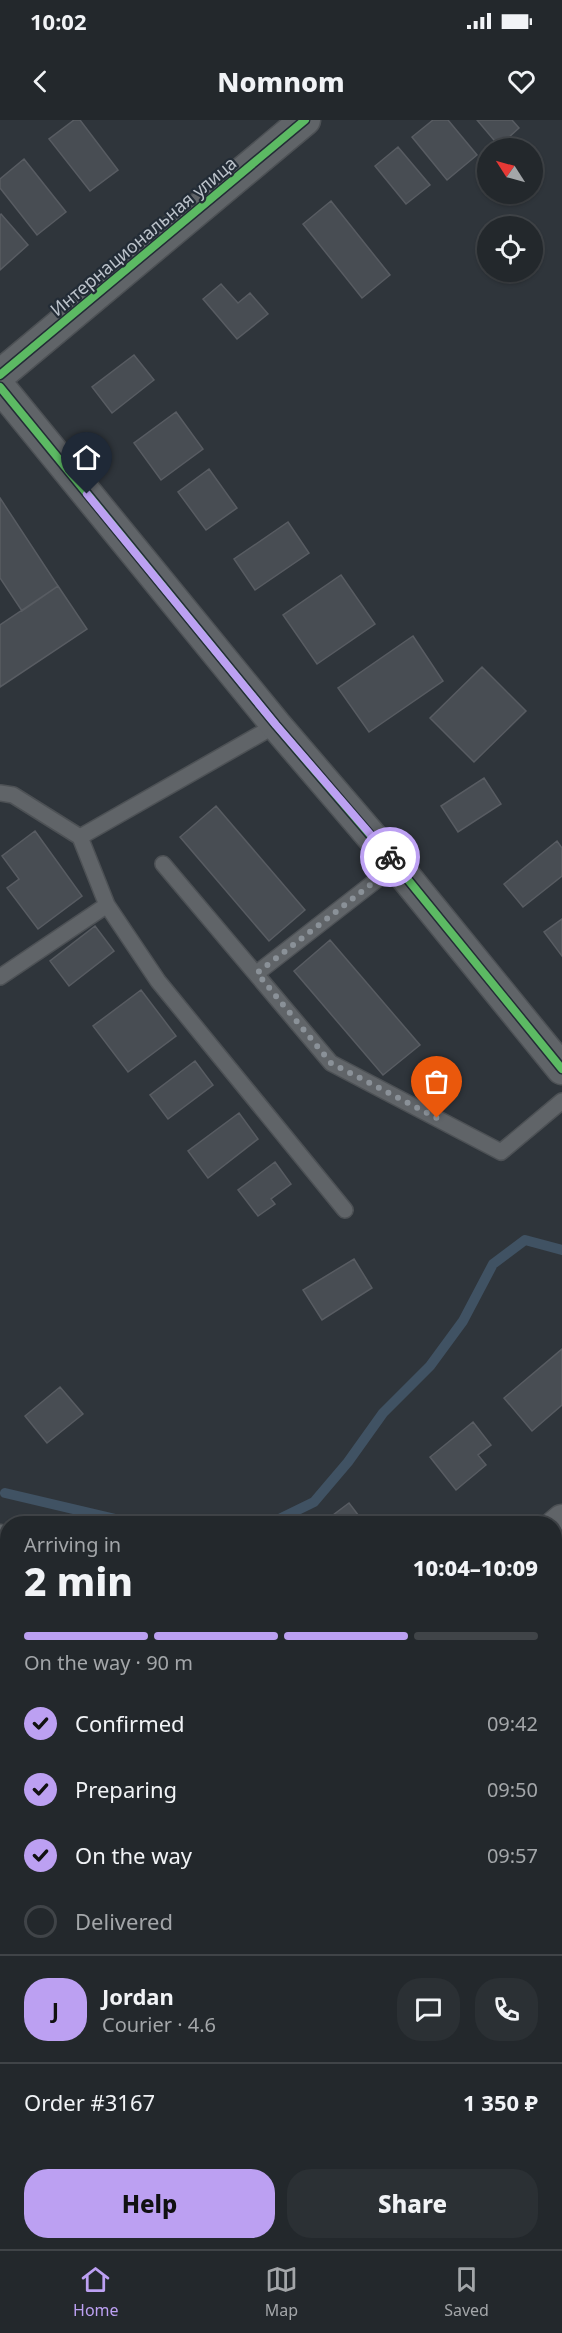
<!DOCTYPE html>
<html lang="en">
<head>
<meta charset="utf-8">
<style>
  :root { --surface:#23282c; --page:#2b3034; --text:#f1f3f6; --muted:#a3a6a9; --line:#404448; --accent:#bca0f2 }
  body { margin:0; font-family:"Noto Sans",sans-serif; background:var(--page); color:var(--text); height:100vh; display:flex; flex-direction:column; font-size:22px; white-space:nowrap }
  * { box-sizing:border-box; margin:0 }
  p { font-size:20px; color:var(--muted) }
  .icon { flex:none; width:33px; height:33px; fill:none; stroke:currentColor; stroke-width:2; stroke-linecap:round; stroke-linejoin:round }
  .map { position:relative; flex:1; overflow:hidden }
  .drawer { position:absolute; left:0px; top:1396px; width:562px; height:734px; display:flex; flex-direction:column; background:var(--surface); border-radius:24px 24px 0 0; box-shadow:0 2px 4px #0004,0 0 0 2px var(--line) }
  .drawer>* { flex:none }
  .needle { width:39px; rotate:306deg }
  .tools { position:absolute; left:477px; top:18px; display:grid; gap:12px }
  .tools a { display:grid; place-items:center; width:66px; height:66px; border-radius:50%; background:var(--surface); box-shadow:0 2px 4px #0004,0 0 0 2px var(--line); font-size:30px }
  .pin { position:absolute; display:grid; place-items:center; width:51px; height:51px; color:#fff; margin:-62px -26px; border-radius:50% 50% 50% 0; rotate:-45deg; box-shadow:0 0 6px #0007 }
  .pin .icon { rotate:45deg }
  .courier { position:absolute; display:grid; place-items:center; width:60px; height:60px; margin:-30px; border:4px solid #bca0f2; border-radius:50%; background:#fff; color:#222; box-shadow:0 2px 8px #0007 }
  .headline em { font-style:normal; font-weight:800 }
  .headline div { display:flex; flex-direction:column-reverse }
  .headline { display:flex; align-items:center; justify-content:space-between; height:102px; padding:0 24px }
  h1 { font-size:39px; font-weight:800; line-height:45px }
  .bar { display:grid; grid-template-columns:repeat(4,1fr); gap:9px 6px; align-content:center; height:72px; padding:0 24px }
  .bar i { height:8px; border-radius:4px; background:var(--line) }
  .bar .on { background:var(--accent) }
  .bar p { grid-column:span 4 }
  .line { display:flex; align-items:center; gap:15px; padding:0 24px; border-top:2px solid var(--line) }
  .line div { flex:1 }
  .round { display:grid; place-items:center; flex:none; width:63px; height:63px; border-radius:24px; background:var(--page) }
  ol { padding:0 24px; list-style:none }
  li { display:flex; align-items:center; gap:18px; height:66px }
  li p { margin-inline-start:auto }
  li .icon { padding:6px; border-radius:50%; background:var(--accent); color:#111; stroke-width:4 }
  li:last-child { color:var(--muted) }
  li i { width:33px; height:33px; border:3px solid var(--line); border-radius:50% }
  .button { display:flex; gap:12px; margin-top:auto; padding:12px 24px }
  .button a { flex:1; height:69px; border-radius:24px; background:var(--accent); color:#111; font-size:24px; font-weight:800; line-height:69px; text-align:center }
  .button a+a { background:var(--page); color:var(--text) }
  .status { display:flex; justify-content:space-between; align-items:center; height:42px; padding:0 30px; background:var(--surface); direction:ltr }
  .status svg { height:16px; fill:currentColor }
  header { display:flex; justify-content:space-between; align-items:center; height:78px; padding:0 24px; background:var(--surface); font-size:27px; font-weight:800 }
  .tab-bar { display:flex; justify-content:space-around; align-items:center; height:84px; border-top:2px solid var(--line); background:var(--surface); font-size:16px; color:var(--muted) }
  .tab-bar a { display:grid; justify-items:center; gap:3px }
  .tab-bar .on { color:var(--accent) }
  .map>svg:first-child { display:block }
</style>
</head>
<body>
<div class="status"><b>10:02</b><svg viewBox="0 0 49 12"><path d="M0 12V9h3v3zM5 12V6h3v6zM10 12V3h3v9zM15 12V0h3v12zM26 1h20v11H26zM47 4h2v5h-2z"/></svg></div>
<header><svg class="icon" aria-label="back" viewBox="0 0 24 24"><path d="M15 5l-7 7 7 7"/></svg>Nomnom<svg class="icon" aria-label="heart" viewBox="0 0 24 24"><path d="M12 20l-8-8c-3-5 5-10 8-4 3-6 11-1 8 4z"/></svg></header>
<div class="map">
<svg width="562" height="2129" viewBox="0 0 562 2129">
  <rect width="100%" height="100%" fill="#2f353b"/>
  <g fill="none" stroke-linecap="round" stroke-linejoin="round">
    <path stroke="#405263" stroke-width="10" d="M 5,1373 L 137,1404
      M 269,1404 L 314,1382 L 348,1342 L 383,1293 L 430,1246 L 463,1201 L 493,1144 L 525,1120 L 562,1130
      M 555,1534 L 562,1531
      M 555,1679 L 562,1685"/>
  </g>
  <path fill="#484d53" stroke="#585c62" stroke-width="1.5" d="M 74,0 L 80,0 L 118,50 L 90,71 L 49,19 Z
    M 433,0 L 448,0 L 477,35 L 447,60 L 412,17 Z
    M 477,0 L 512,0 L 519,8 L 499,26 Z
    M 398,27 L 430,65 L 406,84 L 375,46 Z
    M 24,39 L 66,92 L 37,115 L 0,68 L 0,59 Z
    M 331,81 L 390,155 L 362,178 L 303,104 Z
    M 1,94 L 28,125 L 0,150 L 0,95 Z
    M 221,164 L 238,183 L 250,173 L 268,194 L 237,219 L 203,179 Z
    M 134,235 L 154,260 L 112,293 L 92,267 Z
    M 176,292 L 203,329 L 161,360 L 134,323 Z
    M 209,349 L 237,388 L 206,410 L 178,372 Z
    M 0,378 L 58,466 L 22,491 L 0,458 Z
    M 288,402 L 309,433 L 255,470 L 234,439 Z
    M 341,455 L 375,504 L 317,544 L 283,495 Z
    M 58,466 L 87,509 L 0,567 L 0,505 Z
    M 413,516 L 443,561 L 369,612 L 338,568 Z
    M 482,547 L 526,591 L 474,642 L 430,598 Z
    M 484,658 L 501,684 L 458,712 L 441,686 Z
    M 216,686 L 305,790 L 269,821 L 180,717 Z
    M 35,711 L 82,776 L 38,809 L 7,768 L 19,759 L 2,736 Z
    M 557,721 L 562,728 L 562,756 L 523,787 L 504,764 Z
    M 562,799 L 562,836 L 544,812 Z
    M 95,806 L 114,831 L 69,866 L 50,841 Z
    M 330,820 L 420,925 L 383,955 L 294,851 Z
    M 141,870 L 176,916 L 128,952 L 93,906 Z
    M 195,941 L 213,965 L 168,999 L 150,975 Z
    M 239,993 L 258,1019 L 208,1058 L 188,1031 Z
    M 275,1042 L 291,1064 L 271,1079 L 275,1084 L 258,1096 L 238,1070 Z
    M 354,1139 L 372,1168 L 322,1200 L 303,1170 Z
    M 562,1229 L 562,1285 L 532,1311 L 504,1278 Z
    M 60,1267 L 83,1294 L 47,1323 L 25,1296 Z
    M 473,1302 L 491,1325 L 478,1335 L 486,1345 L 456,1370 L 430,1337 Z
    M 349,1383 L 365,1404 L 321,1404 Z
    M 0,1493 L 7,1522 L 0,1523 Z
    M 0,1573 L 8,1573 L 8,1623 L 0,1622 Z
    M 555,1837 L 562,1846 L 562,2013 L 555,2005 Z
    M 8,1965 L 8,2046 L 0,2052 L 0,1972 Z
    M 8,2109 L 8,2122 L 47,2122 L 50,2126 L 46,2129 L 0,2129 L 0,2115 Z
    M 228,2122 L 246,2122 L 237,2129 L 234,2129 Z
    M 283,2122 L 332,2122 L 333,2124 L 327,2129 L 274,2129 Z"/>
  <g fill="none" stroke-linecap="round" stroke-linejoin="round">
    <defs>
      <path id="service" d="M 0,673 L 13,675 L 80,717 L 276,605
        M 80,717 L 107,785 L 158,861 L 345,1090
        M 163,744 L 331,943 L 501,1032 L 562,981
        M 257,853 L 396,745
        M 0,857 L 107,785
        M 0,1731 L 8,1736"/>
      <path id="minor" d="M 0,255 L 305,0
        M 0,267 L 276,605 L 396,745 L 562,949
        M 555,1406 L 562,1400
        M 0,1420 L 8,1429
        M 0,1875 L 8,1869"/>
    </defs>
    <use href="#service" stroke="#4d5155" stroke-width="18"/>
    <use href="#minor" stroke="#4d5155" stroke-width="33"/>
    <use href="#service" stroke="#606468" stroke-width="15"/>
    <use href="#minor" stroke="#606468" stroke-width="30"/>
    <defs>
      <path id="cycleway" d="M 0,255 L 305,0
        M 0,267 L 276,605 L 396,745 L 562,949"/>
    </defs>
    <use href="#cycleway" stroke="#232c36" stroke-width="11"/>
    <use href="#cycleway" stroke="#5cba63" stroke-width="8"/>
  </g>
  <g fill="none" stroke-linecap="round" stroke-linejoin="round">
    <path stroke="#8a9198" stroke-width="6" stroke-dasharray="0 10.8" d="M 390,737 L 396,745 L 257,853 L 331,943 L 437,998"/>
    <path stroke="#bca0f2" stroke-width="8" d="M 87,374 L 276,605 L 390,737"/>
  </g>
  <g text-anchor="middle" dominant-baseline="central" stroke-width="4.5" stroke-linejoin="round" paint-order="stroke">
    <g font-size="18" fill="#bbc2ca" stroke="#232c36">
      <text transform="translate(143 116) rotate(-40)">Интернациональная улица</text>
    </g>
  </g>
</svg>
<div class="tools">
<a><svg class="needle" viewBox="-14 -14 28 28"><path d="M0-13l5 13h-10z" fill="#e53935"/><path d="M0 13l5-13h-10z" fill="#a3a6a9"/></svg></a>
<a><svg class="icon" aria-label="locate" viewBox="0 0 24 24"><circle cx="12" cy="12" r="6"/><path d="M12 2v4M12 18v4M2 12h4M18 12h4"/></svg></a>
</div>
<div class="pin" style="left:437px;top:998px;background:#ea580c"><svg class="icon" aria-label="bag" viewBox="0 0 24 24"><path d="M5 8h14l-1 12H6zM9 8a3 3 0 0 1 6 0"/></svg></div>
<div class="pin" style="left:87px;top:374px;background:#1f2937"><svg class="icon" aria-label="home" viewBox="0 0 24 24"><path d="M3 11l9-7 9 7M6 9v11h12V9"/></svg></div>
<div class="courier" style="left:390px;top:737px"><svg class="icon" aria-label="bike" viewBox="0 0 24 24"><circle cx="6" cy="16" r="4"/><circle cx="18" cy="16" r="4"/><path d="M6 16l4-8h5l3 8M10 8l3 8H6M13 5h3"/></svg></div>
<section class="drawer">
<div class="headline"><div><h1>2 min</h1><p>Arriving in</p></div><em>10:04–10:09</em></div>
<div class="bar"><i class="on"></i><i class="on"></i><i class="on"></i><i></i><p>On the way · 90 m</p></div>
<ol>
<li><svg class="icon" aria-label="check" viewBox="0 0 24 24"><path d="M5 12l5 5 9-10"/></svg>Confirmed<p>09:42</p></li>
<li><svg class="icon" aria-label="check" viewBox="0 0 24 24"><path d="M5 12l5 5 9-10"/></svg>Preparing<p>09:50</p></li>
<li><svg class="icon" aria-label="check" viewBox="0 0 24 24"><path d="M5 12l5 5 9-10"/></svg>On the way<p>09:57</p></li>
<li><i></i>Delivered</li>
</ol>
<div class="line" style="height:108px"><b class="round" style="background:var(--accent);color:#111">J</b><div><b>Jordan</b><p>Courier · 4.6</p></div><a class="round"><svg class="icon" aria-label="chat" viewBox="0 0 24 24"><path d="M4 5h16v11H9l-5 4z"/></svg></a><a class="round"><svg class="icon" aria-label="phone" viewBox="0 0 24 24"><path d="M5 4h4l2 5-3 2q2 4 5 5l2-3 5 2v4C11 20 4 13 5 4z"/></svg></a></div>
<div class="line" style="height:78px"><div>Order #3167</div><b>1 350 ₽</b></div>
<div class="button"><a>Help</a><a>Share</a></div>
</section>
</div>
<nav class="tab-bar">
<a class="on"><svg class="icon" aria-label="home" viewBox="0 0 24 24"><path d="M3 11l9-7 9 7M6 9v11h12V9"/></svg>Home</a>
<a><svg class="icon" aria-label="map" viewBox="0 0 24 24"><path d="M3 6l6-2 6 2 6-2v14l-6 2-6-2-6 2zM9 4v14M15 6v14"/></svg>Map</a>
<a><svg class="icon" aria-label="saved" viewBox="0 0 24 24"><path d="M7 4h10v16l-5-4-5 4z"/></svg>Saved</a>
</nav>
</body>
</html>
